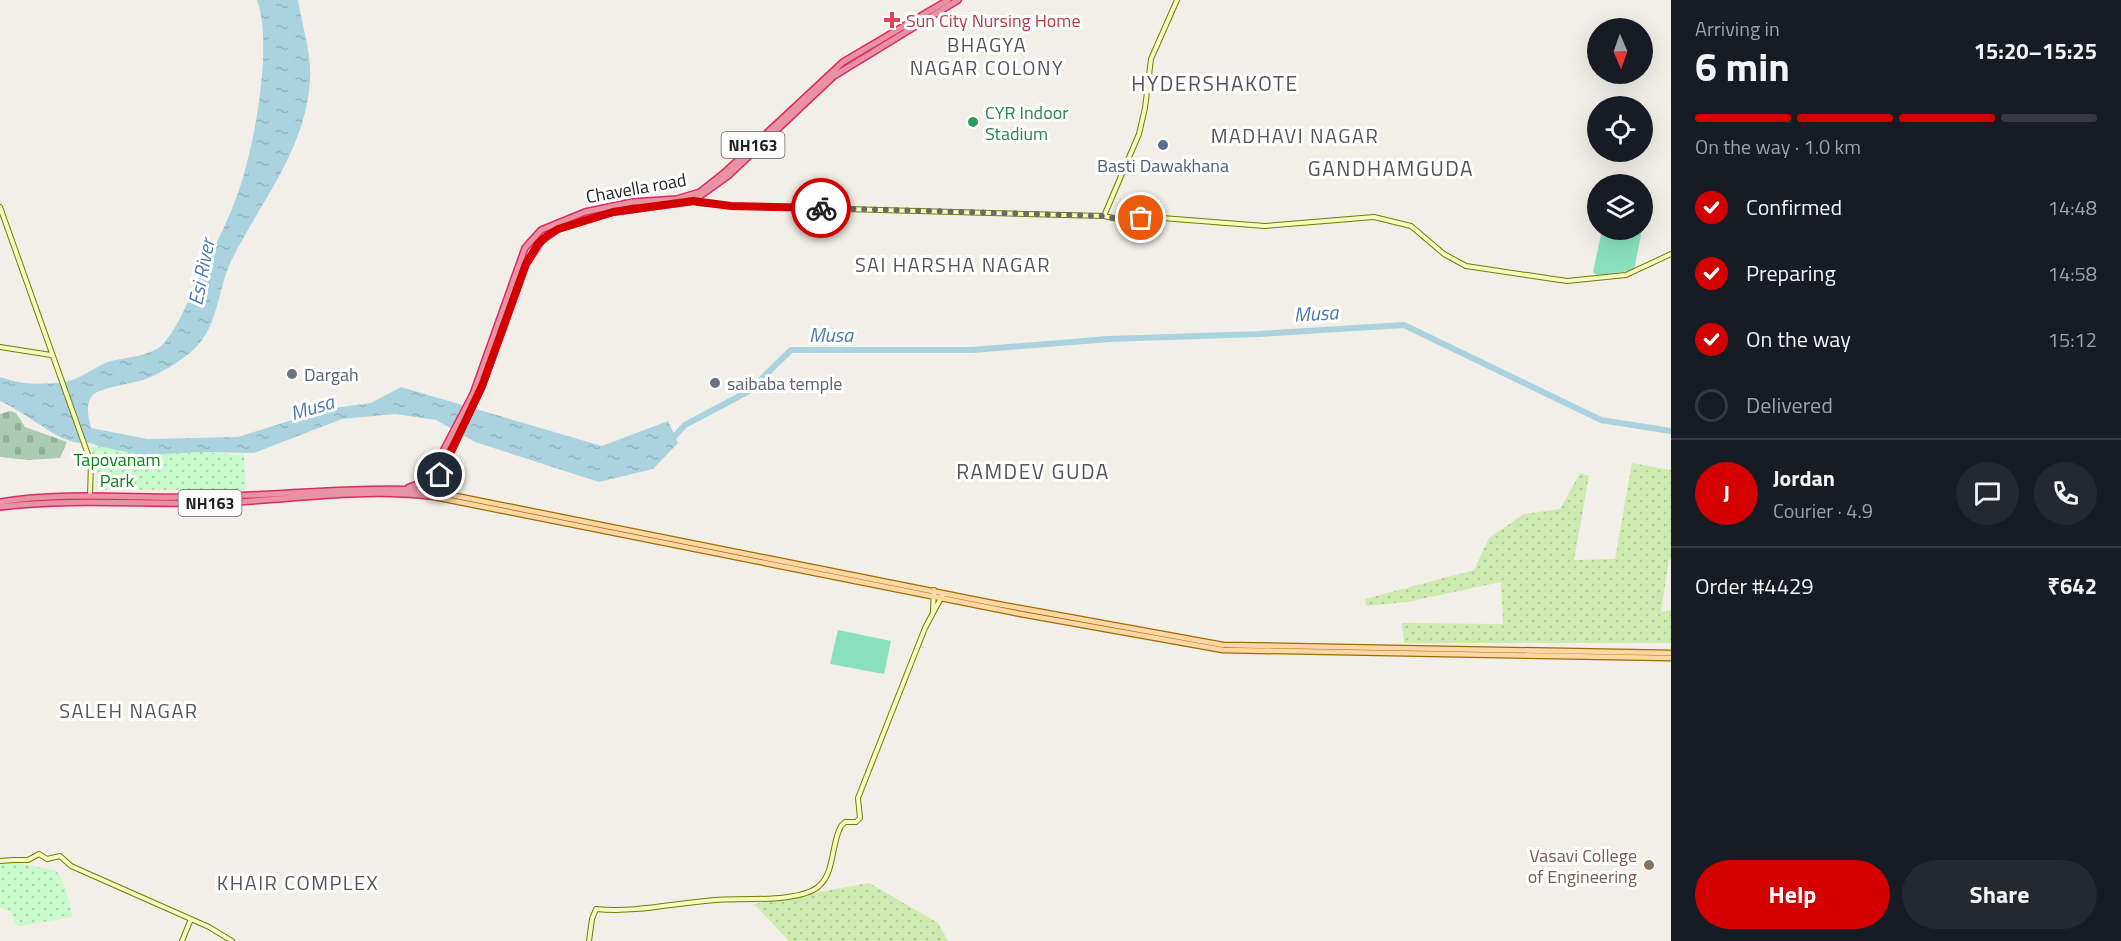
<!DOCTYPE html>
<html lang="en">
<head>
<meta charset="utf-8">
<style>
  :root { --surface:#171b24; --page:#242831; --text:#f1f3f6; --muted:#9ea1a6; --line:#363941; --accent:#d40000 }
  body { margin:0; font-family:"Titillium Web",sans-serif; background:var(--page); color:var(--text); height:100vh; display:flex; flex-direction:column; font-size:22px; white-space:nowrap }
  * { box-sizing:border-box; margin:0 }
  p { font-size:20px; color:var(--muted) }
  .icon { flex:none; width:33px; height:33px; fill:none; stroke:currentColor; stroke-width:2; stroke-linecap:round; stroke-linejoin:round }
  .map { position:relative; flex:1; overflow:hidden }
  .sheet { display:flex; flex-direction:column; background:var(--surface); width:450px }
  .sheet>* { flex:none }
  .needle { width:39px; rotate:178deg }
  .tools { position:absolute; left:1587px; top:18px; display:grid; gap:12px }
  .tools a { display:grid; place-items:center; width:66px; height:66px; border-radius:50%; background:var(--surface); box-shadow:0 6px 24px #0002; font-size:30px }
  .pin { position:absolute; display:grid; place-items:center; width:51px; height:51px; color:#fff; margin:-26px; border:3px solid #fff; border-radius:50%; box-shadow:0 2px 6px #0007 }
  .courier { position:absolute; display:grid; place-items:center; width:60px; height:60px; margin:-30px; border:4px solid #d40000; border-radius:50%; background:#fff; color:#222; box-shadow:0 2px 8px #0007 }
  .overview em { font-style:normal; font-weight:700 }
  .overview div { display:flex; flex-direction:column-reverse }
  .overview { display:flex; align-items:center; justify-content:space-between; height:102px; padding:0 24px }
  h1 { font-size:39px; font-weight:700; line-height:45px }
  .bar { display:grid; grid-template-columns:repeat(4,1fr); gap:9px 6px; align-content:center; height:72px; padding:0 24px }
  .bar i { height:8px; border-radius:4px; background:var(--line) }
  .bar .selected { background:var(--accent) }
  .bar p { grid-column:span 4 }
  .line { display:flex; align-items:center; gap:15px; padding:0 24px; border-top:2px solid var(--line) }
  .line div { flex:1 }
  .round { display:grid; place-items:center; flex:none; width:63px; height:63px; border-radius:32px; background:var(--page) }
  ol { padding:0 24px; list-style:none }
  li { display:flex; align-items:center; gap:18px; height:66px }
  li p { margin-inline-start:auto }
  li .icon { padding:6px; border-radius:50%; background:var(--accent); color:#fff; stroke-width:4 }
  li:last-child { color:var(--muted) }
  li i { width:33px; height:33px; border:3px solid var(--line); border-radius:50% }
  .primary-button { display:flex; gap:12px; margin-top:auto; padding:12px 24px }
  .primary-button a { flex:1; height:69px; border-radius:36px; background:var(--accent); color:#fff; font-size:24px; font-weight:700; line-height:69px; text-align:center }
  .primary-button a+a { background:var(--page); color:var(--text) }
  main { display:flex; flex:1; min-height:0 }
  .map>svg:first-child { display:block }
</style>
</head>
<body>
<main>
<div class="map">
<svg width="1671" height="941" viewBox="0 0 1671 941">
  <defs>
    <pattern id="grass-dots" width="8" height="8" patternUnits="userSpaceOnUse" patternTransform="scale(1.5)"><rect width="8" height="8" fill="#cdebb0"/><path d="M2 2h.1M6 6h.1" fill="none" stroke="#b0c997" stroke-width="1.8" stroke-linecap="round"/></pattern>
    <pattern id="cemetery-stones" width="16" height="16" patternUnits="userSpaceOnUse" patternTransform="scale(1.5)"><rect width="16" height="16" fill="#aacbaf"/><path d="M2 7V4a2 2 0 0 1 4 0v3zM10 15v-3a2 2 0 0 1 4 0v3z" fill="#92ae96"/></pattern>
    <pattern id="park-dots" width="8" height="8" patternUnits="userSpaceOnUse" patternTransform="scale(1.5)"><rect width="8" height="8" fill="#c8facc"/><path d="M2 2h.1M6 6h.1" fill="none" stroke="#acd6af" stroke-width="1.8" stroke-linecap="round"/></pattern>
    <pattern id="water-ripples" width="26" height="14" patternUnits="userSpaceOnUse" patternTransform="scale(1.5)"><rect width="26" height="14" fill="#aad3df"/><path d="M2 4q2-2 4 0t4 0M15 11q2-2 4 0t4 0" fill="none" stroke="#92b5bf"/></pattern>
  </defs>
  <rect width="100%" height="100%" fill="#f2efe9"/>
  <path fill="url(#grass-dots)" d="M 1632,463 L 1671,470 L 1671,559 L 1669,560 L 1661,612 L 1671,610 L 1671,643 L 1404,643 L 1402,623 L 1503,624 L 1501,582 L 1407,602 L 1366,606 L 1365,599 L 1474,570 L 1489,538 L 1524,514 L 1560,509 L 1580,473 L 1589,476 L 1574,560 L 1615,559 Z
    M 869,883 L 938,923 L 948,941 L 789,941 L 754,904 Z"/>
  <path fill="url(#cemetery-stones)" d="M 10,411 L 16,413 L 25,427 L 67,442 L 60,458 L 28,460 L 0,457 L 0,414 Z"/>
  <path fill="url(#park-dots)" d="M 89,446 L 116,448 L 141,455 L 201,452 L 244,455 L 246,490 L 97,490 L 96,466 Z
    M 0,863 L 18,863 L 57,871 L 65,887 L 73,917 L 20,926 L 15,924 L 11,912 L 0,908 Z"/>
  <path fill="#88e0be" d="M 1602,230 L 1642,230 L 1634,270 L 1598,276 L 1593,272 Z
    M 838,630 L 891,641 L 884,674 L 830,664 Z"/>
  <path fill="url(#water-ripples)" d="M 257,0 L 298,0 C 302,26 312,54 310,81 C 305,150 262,200 232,259 C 219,285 219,317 202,340 C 189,357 165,371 146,379 C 133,384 97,387 91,397 C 85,407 89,418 91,428 L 148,439 L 238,437 L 327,409 L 371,403 L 401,387 L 602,446 L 668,421 L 678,443 L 653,469 L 599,482 L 475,442 L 436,420 L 395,414 L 342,419 L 254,453 L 201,452 L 141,455 L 98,446 C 89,440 80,445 70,441 C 45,432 25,412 0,401 L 0,377 C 21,385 51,386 72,380 C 85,376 96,366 108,362 C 125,357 151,357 164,343 C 179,325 188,301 198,279 C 211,254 225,228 235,201 C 253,155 274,47 257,0 Z"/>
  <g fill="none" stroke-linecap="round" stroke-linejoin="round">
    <path stroke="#aad3df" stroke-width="6" d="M 670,441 L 685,425 L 749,391 L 791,350 L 972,350 L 1109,339 L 1259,334 L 1404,325 L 1601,420 L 1671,431"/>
    <defs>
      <path id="secondary" d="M 689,195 L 697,203 L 731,206 L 1104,216 L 1131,222 L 1149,217 L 1265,226 L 1374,217 L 1411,226 L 1444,254 L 1466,266 L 1567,281 L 1626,275 L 1671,254
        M 0,207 L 91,463 L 90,496
        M 1104,216 L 1139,134 L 1145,108 L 1151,59 L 1177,0
        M 0,347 L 51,355
        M 933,611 L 934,590
        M 13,860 L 28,860 L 39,854 L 47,859 L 60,856 L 71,866 L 209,927 L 232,941
        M 0,861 L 13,860
        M 182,941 L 191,919
        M 589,941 L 592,919 L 596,909 C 636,913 675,903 715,900 C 740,898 801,903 819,886 C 835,872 831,844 841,826 L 845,822 L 856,822 L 860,818 L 858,798 L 925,628 L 942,596"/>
      <path id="primary" d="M 431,491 L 992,603 L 1223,645 L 1671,653
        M 429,496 L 1021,614 L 1223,650 L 1671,658"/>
      <path id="highway" d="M 440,477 L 441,487 L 447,495
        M 409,487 L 418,484 L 431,473
        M 420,495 L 473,394 L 525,248 L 541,230 L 585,212 L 632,202 L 677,199 L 700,192 L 724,173 L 843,62 L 948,0
        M 0,502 C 68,491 137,499 205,497 C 278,495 350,487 424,490
        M 0,507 C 73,498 146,505 219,503 C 289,500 360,488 429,496 L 482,386 L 526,264 L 542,240 L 558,229 L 613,212 L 693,201 L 728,176 L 834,76 L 958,0"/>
    </defs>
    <use href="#secondary" stroke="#707d05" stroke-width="6"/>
    <use href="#primary" stroke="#a06b00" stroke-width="7"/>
    <use href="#highway" stroke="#dc2a67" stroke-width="8"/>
    <use href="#secondary" stroke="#f7fabf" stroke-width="4"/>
    <use href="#primary" stroke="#fcd6a4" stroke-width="4.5"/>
    <use href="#highway" stroke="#e892a2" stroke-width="5"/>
  </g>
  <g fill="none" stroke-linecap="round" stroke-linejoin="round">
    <path stroke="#6b6a68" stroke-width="6" stroke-dasharray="0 10.8" d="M 821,208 L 1104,216 L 1131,222 L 1141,218"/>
    <path stroke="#d40000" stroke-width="8" d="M 440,475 L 482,386 L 526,264 L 538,244 L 547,236 L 558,229 L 613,212 L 693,201 L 731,206 L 821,208"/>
  </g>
  <path fill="#e0444e" stroke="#fff" stroke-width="2" d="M889 11h6v6h6v6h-6v6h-6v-6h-6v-6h6z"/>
  <circle fill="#2e9e5b" stroke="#fff" stroke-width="2" cx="973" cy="122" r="6"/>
  <circle fill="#5c6f8a" stroke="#fff" stroke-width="2" cx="1163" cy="145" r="6"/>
  <g fill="#6b7280" stroke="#fff" stroke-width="2">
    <circle cx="292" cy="374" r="6"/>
    <circle cx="715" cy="383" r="6"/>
  </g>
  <circle fill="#8d6e63" stroke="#fff" stroke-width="2" cx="1649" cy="865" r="6"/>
  <g text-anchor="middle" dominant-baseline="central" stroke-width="6" stroke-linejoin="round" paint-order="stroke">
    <g fill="#fff" stroke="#646464" stroke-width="1.5">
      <rect x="721.5" y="132" width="63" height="26" rx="4.5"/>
      <rect x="178.5" y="490" width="63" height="26" rx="4.5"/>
    </g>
    <g font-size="16" font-weight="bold" fill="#222">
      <text x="753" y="145">NH163</text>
      <text x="210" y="503">NH163</text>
    </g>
    <g font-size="18" fill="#be3a42" stroke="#fff" text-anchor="start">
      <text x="906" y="20">Sun City Nursing Home</text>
    </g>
    <g font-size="18" fill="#27864d" stroke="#fff" text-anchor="start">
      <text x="985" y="112">CYR Indoor<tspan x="985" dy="21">Stadium</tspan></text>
    </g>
    <g font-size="18" fill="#4e5e75" stroke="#fff">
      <text x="1163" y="165">Basti Dawakhana</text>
    </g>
    <g font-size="18" fill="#222" stroke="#fff">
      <text transform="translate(636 188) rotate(-10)">Chavella road</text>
    </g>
    <g font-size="18" fill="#5b616d" stroke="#fff" text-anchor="start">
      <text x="304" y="374">Dargah</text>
      <text x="727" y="383">saibaba temple</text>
    </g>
    <g font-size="18" fill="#0c8416" stroke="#fff">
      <text x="117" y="459">Tapovanam<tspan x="117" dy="21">Park</tspan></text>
    </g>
    <g font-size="18" fill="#785e54" stroke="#fff" text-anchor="end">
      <text x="1637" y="855">Vasavi College<tspan x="1637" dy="21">of Engineering</tspan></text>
    </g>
    <g font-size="20" letter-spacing="1.5" fill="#555" stroke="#fff">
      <text x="987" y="44">BHAGYA<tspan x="987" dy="23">NAGAR COLONY</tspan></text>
      <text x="1295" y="135">MADHAVI NAGAR</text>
      <text x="953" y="264">SAI HARSHA NAGAR</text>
      <text x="129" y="710">SALEH NAGAR</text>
      <text x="298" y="882">KHAIR COMPLEX</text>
    </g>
    <g font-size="20" font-style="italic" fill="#4a7aab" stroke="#fff">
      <text transform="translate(201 272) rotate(-79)">Esi River</text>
      <text transform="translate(1316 313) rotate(-3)">Musa</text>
      <text x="831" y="334">Musa</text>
      <text transform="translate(312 407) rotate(-17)">Musa</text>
    </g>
    <g font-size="21" letter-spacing="1.5" fill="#555" stroke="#fff">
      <text x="1215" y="83">HYDERSHAKOTE</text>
      <text x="1391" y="168">GANDHAMGUDA</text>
      <text x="1033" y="471">RAMDEV GUDA</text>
    </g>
  </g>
</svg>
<div class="tools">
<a><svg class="needle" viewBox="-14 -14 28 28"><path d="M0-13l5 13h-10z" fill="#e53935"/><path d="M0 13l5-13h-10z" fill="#9ea1a6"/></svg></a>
<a><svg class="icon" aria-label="locate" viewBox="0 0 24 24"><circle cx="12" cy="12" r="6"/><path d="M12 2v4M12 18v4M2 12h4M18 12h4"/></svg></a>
<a><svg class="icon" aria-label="layers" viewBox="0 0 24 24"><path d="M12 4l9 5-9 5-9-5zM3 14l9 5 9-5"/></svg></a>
</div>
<div class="pin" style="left:1141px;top:218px;background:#ea580c"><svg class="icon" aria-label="bag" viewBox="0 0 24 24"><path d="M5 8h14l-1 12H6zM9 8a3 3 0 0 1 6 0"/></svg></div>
<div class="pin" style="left:440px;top:475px;background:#1f2937"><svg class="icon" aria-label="home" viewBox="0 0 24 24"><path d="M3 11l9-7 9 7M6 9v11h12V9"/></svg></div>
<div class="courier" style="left:821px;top:208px"><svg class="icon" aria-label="bike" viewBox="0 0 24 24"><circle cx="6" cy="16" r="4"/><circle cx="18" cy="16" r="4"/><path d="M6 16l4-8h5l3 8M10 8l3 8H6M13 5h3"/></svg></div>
</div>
<section class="sheet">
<div class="overview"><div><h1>6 min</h1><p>Arriving in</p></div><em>15:20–15:25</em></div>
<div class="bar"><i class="selected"></i><i class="selected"></i><i class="selected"></i><i></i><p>On the way · 1.0 km</p></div>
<ol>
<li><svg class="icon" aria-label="check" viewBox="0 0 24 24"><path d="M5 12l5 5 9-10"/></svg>Confirmed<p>14:48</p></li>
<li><svg class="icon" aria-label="check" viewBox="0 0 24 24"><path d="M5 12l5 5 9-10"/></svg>Preparing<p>14:58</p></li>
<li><svg class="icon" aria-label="check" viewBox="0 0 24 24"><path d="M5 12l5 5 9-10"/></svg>On the way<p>15:12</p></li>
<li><i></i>Delivered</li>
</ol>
<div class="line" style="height:108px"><b class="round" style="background:var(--accent);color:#fff">J</b><div><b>Jordan</b><p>Courier · 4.9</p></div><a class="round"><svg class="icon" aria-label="chat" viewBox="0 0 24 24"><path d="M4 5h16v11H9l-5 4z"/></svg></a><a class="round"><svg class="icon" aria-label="phone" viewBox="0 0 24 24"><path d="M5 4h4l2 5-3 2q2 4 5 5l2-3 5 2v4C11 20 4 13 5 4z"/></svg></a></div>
<div class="line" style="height:78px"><div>Order #4429</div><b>₹642</b></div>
<div class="primary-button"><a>Help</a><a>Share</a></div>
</section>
</main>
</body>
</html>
